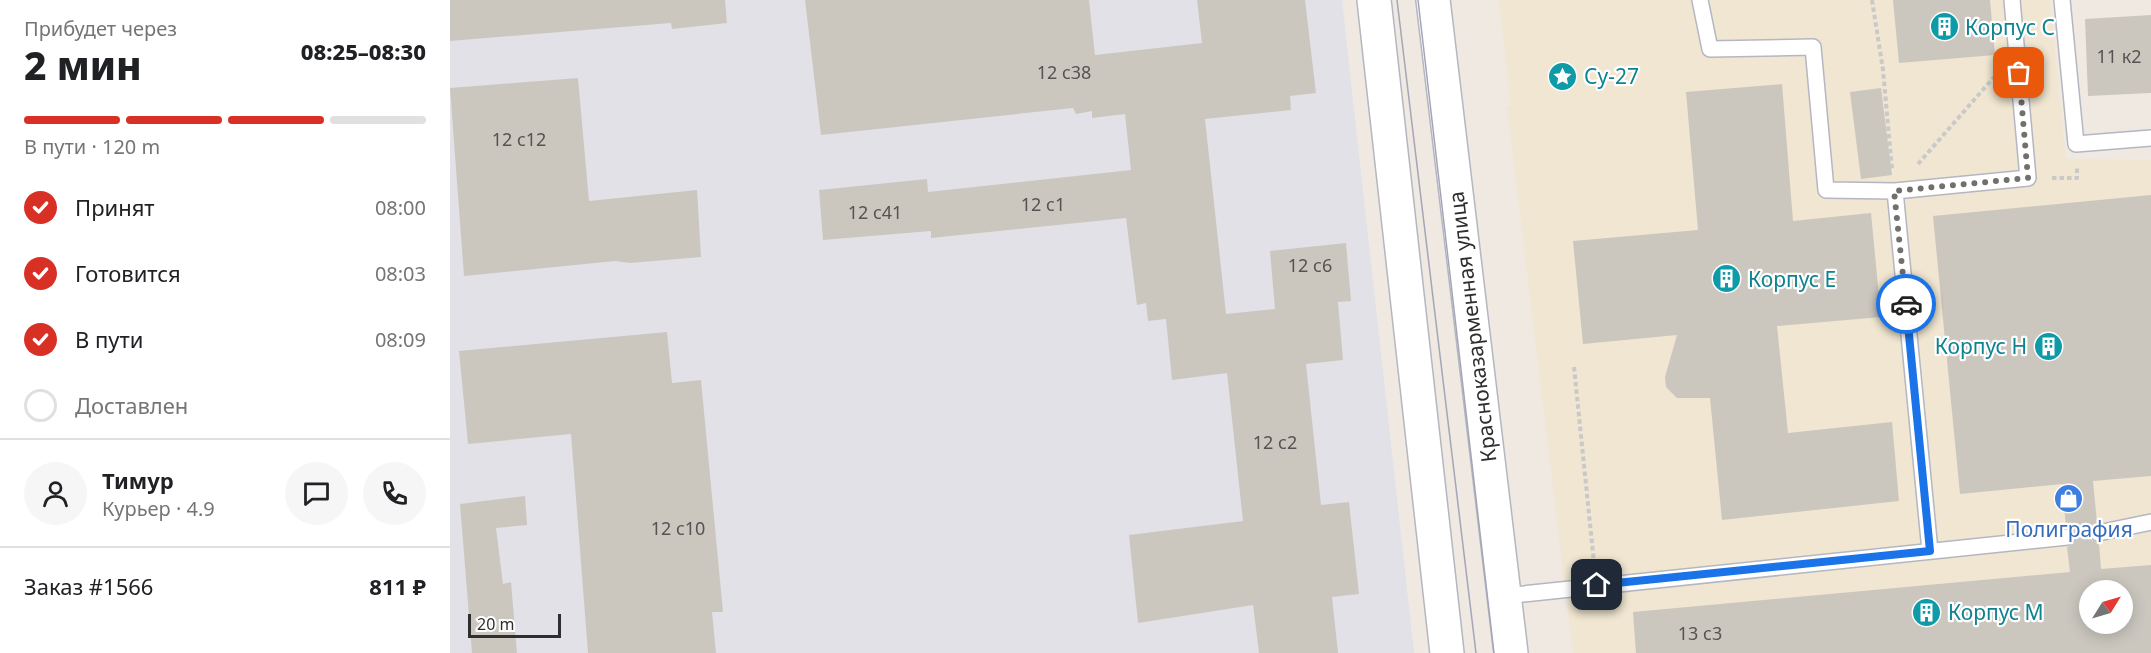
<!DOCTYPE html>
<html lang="ru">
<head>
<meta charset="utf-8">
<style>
  :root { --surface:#fff; --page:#f6f6f6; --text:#202124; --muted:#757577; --line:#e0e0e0; --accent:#d93025 }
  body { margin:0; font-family:"Noto Sans",sans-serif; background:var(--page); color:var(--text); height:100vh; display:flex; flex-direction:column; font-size:22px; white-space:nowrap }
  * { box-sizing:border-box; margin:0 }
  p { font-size:20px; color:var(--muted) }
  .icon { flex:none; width:33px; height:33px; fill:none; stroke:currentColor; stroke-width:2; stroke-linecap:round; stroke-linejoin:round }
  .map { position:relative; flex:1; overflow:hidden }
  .panel { display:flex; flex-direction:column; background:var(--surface); width:450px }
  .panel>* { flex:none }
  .needle { width:39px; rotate:53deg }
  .fabs { position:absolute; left:1629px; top:580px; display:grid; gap:12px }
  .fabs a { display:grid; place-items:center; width:54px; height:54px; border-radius:50%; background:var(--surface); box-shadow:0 3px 15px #0003; font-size:30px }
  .scale { position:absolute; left:18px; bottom:15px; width:93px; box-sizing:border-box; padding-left:6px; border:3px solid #2e2e2e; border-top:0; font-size:16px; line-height:21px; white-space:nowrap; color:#2e2e2e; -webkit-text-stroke:4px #fff; paint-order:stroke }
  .pin { position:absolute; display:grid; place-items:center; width:51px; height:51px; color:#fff; margin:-26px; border-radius:12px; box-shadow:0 3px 9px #0006 }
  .courier { position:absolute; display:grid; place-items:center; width:60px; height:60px; margin:-30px; border:4px solid #1a73e8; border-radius:50%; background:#fff; color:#222; box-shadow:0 2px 8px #0007 }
  .head em { font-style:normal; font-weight:800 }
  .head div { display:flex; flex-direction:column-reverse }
  .head { display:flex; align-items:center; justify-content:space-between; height:102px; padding:0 24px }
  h1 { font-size:39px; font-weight:800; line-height:45px }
  .bar { display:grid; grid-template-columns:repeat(4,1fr); gap:9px 6px; align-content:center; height:72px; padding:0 24px }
  .bar i { height:8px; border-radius:4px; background:var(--line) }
  .bar .active { background:var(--accent) }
  .bar p { grid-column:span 4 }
  .line { display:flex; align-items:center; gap:15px; padding:0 24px; border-top:2px solid var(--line) }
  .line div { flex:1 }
  .round { display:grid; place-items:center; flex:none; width:63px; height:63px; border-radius:32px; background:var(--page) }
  ol { padding:0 24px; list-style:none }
  li { display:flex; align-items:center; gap:18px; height:66px }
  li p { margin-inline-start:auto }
  li .icon { padding:6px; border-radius:50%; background:var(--accent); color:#fff; stroke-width:4 }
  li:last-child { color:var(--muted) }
  li i { width:33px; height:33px; border:3px solid var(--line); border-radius:50% }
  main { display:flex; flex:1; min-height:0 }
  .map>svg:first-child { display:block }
</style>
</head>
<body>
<main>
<section class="panel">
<div class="head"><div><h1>2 мин</h1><p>Прибудет через</p></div><em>08:25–08:30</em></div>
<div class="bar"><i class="active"></i><i class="active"></i><i class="active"></i><i></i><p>В пути · 120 m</p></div>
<ol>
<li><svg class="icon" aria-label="check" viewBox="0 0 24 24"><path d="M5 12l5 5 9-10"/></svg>Принят<p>08:00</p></li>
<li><svg class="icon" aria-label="check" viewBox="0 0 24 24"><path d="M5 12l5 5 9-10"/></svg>Готовится<p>08:03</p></li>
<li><svg class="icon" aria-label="check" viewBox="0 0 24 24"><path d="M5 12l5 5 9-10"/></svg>В пути<p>08:09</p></li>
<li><i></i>Доставлен</li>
</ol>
<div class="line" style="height:108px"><a class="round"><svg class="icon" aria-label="person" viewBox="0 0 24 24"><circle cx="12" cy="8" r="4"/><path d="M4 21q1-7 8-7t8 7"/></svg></a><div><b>Тимур</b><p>Курьер · 4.9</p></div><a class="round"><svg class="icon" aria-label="chat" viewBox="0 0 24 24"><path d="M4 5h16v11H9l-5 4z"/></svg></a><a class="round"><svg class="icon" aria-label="phone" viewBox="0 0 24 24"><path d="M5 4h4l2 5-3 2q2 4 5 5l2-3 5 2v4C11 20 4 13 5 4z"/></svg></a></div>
<div class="line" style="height:78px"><div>Заказ #1566</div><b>811 ₽</b></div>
</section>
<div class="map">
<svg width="1701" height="653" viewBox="0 0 1701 653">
  <rect width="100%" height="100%" fill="#efe9e1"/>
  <path fill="#e3e1e8" d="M 0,0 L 892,0 L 964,653 L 0,653 Z"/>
  <path fill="#f0e6d1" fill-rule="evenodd" d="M 1049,0 L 1600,0 L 1616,159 L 1701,160 L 1701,653 L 1123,653 L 1057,106 L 1061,106 ZM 1640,591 L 1672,591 L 1672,624 L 1640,624 Z"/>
  <path fill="#cbc7bf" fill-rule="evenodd" d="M 0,0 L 275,0 L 277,23 L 222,29 L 221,23 L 0,41 Z
    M 355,0 L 639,0 L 645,55 L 752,43 L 747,0 L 855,0 L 866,93 L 840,96 L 841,110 L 755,119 L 776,314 L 825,309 L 820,251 L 896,243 L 901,301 L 888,302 L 893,360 L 856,364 L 871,505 L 899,502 L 909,594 L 882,597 L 888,653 L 809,653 L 803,605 L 688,623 L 679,535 L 793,521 L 777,373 L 722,380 L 716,319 L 698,321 L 696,303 L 687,305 L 676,218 L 481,238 L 481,231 L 373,240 L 369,190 L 477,179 L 478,192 L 681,170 L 675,114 L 642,118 L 642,111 L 626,114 L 623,108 L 371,135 Z
    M 1443,0 L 1540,0 L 1545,55 L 1449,63 Z
    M 1701,15 L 1701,93 L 1638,96 L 1635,19 Z
    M 128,78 L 139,201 L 247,190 L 251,257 L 180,263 L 165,261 L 14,276 L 0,88 Z
    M 1332,84 L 1343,221 L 1421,213 L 1431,317 L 1327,326 L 1338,433 L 1442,422 L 1449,501 L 1272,520 L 1260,398 L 1227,398 L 1216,387 L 1215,377 L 1227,335 L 1133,344 L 1123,241 L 1248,230 L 1236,92 Z
    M 1431,88 L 1442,175 L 1411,179 L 1400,92 Z
    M 1701,195 L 1701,476 L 1643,481 L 1647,523 L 1641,526 L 1638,534 L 1641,540 L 1649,543 L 1651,569 L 1701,565 L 1701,653 L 1186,653 L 1183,612 L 1620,572 L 1617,547 L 1623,544 L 1627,537 L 1624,531 L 1616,527 L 1612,484 L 1510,494 L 1483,216 ZM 1640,591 L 1672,591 L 1672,624 L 1640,624 Z
    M 217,332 L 222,383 L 251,380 L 273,612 L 262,612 L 266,653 L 138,653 L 121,434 L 18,444 L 9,351 Z
    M 75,496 L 77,525 L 46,528 L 53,584 L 61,582 L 67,653 L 22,653 L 10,504 Z"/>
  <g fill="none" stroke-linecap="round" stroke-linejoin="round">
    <defs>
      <path id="lane" d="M 1250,0 L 1260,49 L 1363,47 L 1376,190 L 1445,191
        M 1612,0 L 1626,144 L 1701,138
        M 1648,533 L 1701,522
        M 1480,551 L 1445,191 L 1578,178 L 1562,0
        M 1054,596 L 1617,537"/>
      <path id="secondary" d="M 924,0 L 997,653
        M 983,0 L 1061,653"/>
    </defs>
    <use href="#lane" stroke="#b4b7c1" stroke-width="18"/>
    <use href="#secondary" stroke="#b4b7c1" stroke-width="36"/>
    <path stroke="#c9c9c9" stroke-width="4" stroke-dasharray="4.5 3" stroke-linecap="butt" d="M 1422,0 L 1433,70 L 1442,169
      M 1468,164 L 1544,77
      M 1602,178 L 1627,178 L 1627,166
      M 1124,367 L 1144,563"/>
    <use href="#lane" stroke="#fff" stroke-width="15"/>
    <use href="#secondary" stroke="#fff" stroke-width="33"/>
    <path stroke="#a3a6b8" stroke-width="1.5" d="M 947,0 L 1026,653
      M 968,0 L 1044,653"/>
  </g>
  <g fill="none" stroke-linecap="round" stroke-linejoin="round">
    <path stroke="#726f6d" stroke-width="6" stroke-dasharray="0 10.8" d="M 1456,304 L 1444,191 L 1578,178 L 1569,73"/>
    <path stroke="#1a73e8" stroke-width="8" d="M 1147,585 L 1480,551 L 1456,304"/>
  </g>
  <defs>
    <symbol id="building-disc" viewBox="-11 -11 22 22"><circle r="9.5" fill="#0f9aa8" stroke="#fff"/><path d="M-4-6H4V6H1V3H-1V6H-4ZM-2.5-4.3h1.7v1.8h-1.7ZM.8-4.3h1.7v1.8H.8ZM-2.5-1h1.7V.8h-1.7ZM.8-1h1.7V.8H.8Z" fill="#fff"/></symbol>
    <symbol id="sight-disc" viewBox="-11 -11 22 22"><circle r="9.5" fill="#0f9aa8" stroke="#fff"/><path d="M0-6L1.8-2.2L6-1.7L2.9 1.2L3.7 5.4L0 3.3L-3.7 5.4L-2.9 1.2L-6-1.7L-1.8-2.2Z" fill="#fff"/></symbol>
    <symbol id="shop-disc" viewBox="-11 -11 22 22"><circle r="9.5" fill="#3f7fe0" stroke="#fff"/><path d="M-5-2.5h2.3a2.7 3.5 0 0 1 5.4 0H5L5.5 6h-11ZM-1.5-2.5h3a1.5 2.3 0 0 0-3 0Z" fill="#fff"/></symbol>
  </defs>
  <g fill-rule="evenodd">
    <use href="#building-disc" x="1478" y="10" width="33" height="33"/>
    <use href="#sight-disc" x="1096" y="60" width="33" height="33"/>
    <use href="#building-disc" x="1260" y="262" width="33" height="33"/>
    <use href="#building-disc" x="1582" y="330" width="33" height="33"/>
    <use href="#shop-disc" x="1602" y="482" width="33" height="33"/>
    <use href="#building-disc" x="1460" y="596" width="33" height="33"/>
  </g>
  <g text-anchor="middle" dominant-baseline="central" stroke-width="4.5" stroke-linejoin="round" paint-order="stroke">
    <g font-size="18" fill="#555452">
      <text x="1669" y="56">11 к2</text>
      <text x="614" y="72">12 с38</text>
      <text x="69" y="139">12 с12</text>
      <text x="593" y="204">12 с1</text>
      <text x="425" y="212">12 с41</text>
      <text x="860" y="265">12 с6</text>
      <text x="825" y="442">12 с2</text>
      <text x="228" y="528">12 с10</text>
      <text x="1250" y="633">13 с3</text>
    </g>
    <g font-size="21" fill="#0d838f" stroke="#fff" text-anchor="start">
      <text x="1515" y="27">Корпус С</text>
      <text x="1134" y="76">Су-27</text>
      <text x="1298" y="279">Корпус Е</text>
      <text x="1577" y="346" text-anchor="end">Корпус Н</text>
      <text x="1498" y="612">Корпус М</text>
    </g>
    <g font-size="21" fill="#2e2e2e" stroke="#fff">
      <text transform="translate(1022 327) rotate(-97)">Красноказарменная улица</text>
    </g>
    <g font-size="21" fill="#366cbe" stroke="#fff">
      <text x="1619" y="529">Полиграфия</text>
    </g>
  </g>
</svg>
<div class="fabs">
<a><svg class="needle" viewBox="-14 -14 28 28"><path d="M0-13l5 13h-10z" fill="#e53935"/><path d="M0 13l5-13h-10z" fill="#757577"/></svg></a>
</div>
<div class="scale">20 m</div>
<div class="pin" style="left:1569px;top:73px;background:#ea580c"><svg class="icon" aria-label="bag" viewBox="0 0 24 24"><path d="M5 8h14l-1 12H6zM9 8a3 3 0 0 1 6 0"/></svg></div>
<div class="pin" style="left:1147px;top:585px;background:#1f2937"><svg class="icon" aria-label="home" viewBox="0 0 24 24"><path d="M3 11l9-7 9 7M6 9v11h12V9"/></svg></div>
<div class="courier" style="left:1456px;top:304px"><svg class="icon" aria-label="car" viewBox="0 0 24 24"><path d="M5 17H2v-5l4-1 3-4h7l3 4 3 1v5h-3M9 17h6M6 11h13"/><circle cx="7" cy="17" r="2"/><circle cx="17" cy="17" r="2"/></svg></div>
</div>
</main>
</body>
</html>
